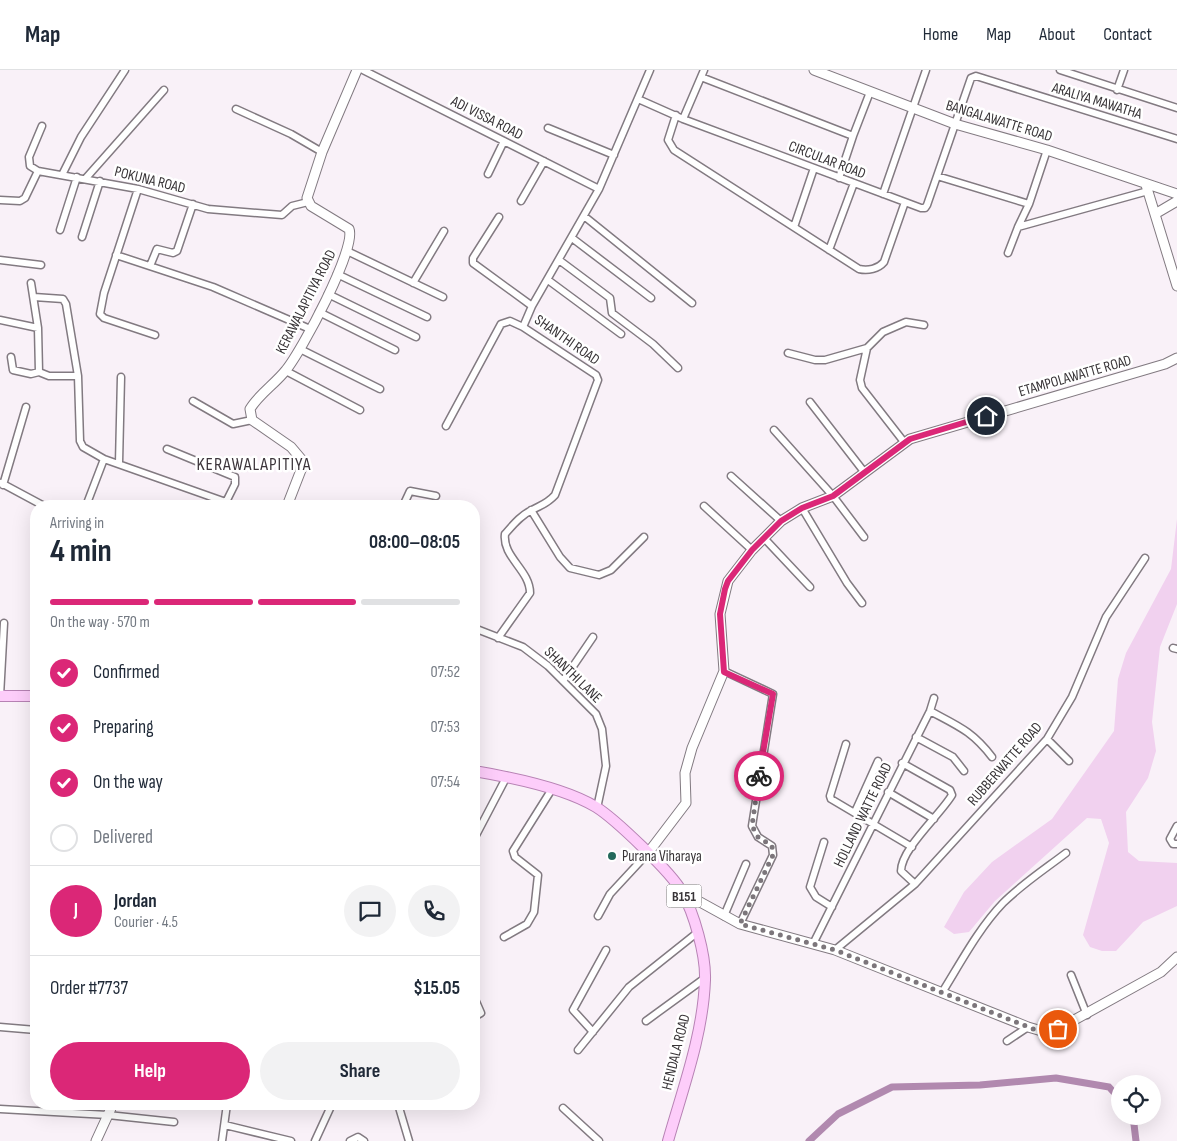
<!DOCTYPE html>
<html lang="en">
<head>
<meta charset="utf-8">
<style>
  :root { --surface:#fff; --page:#f2f2f3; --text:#1f2937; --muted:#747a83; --line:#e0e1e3; --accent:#db2777 }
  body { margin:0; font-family:"Sofia Sans Condensed",sans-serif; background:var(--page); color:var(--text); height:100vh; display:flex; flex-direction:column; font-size:19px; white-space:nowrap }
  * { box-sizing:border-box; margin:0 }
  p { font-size:16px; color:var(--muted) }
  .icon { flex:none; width:28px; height:28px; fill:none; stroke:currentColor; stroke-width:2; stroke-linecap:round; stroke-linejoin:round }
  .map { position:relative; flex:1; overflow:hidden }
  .side { position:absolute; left:30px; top:430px; width:450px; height:610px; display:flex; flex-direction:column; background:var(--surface); border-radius:20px; box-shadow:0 5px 20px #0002 }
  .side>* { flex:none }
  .tools { position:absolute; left:1111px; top:1005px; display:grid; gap:10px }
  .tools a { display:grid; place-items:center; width:50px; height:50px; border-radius:50%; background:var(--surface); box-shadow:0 5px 20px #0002; font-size:25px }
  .pin { position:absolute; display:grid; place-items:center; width:42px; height:42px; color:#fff; margin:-21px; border:2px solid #fff; border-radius:50%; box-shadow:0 1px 5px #0007 }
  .courier { position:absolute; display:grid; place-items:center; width:50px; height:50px; margin:-25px; border:4px solid #db2777; border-radius:50%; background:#fff; color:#222; box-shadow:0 1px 6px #0007 }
  .head em { font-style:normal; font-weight:700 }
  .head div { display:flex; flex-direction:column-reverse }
  .head { display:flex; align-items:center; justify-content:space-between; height:85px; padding:0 20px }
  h1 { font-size:32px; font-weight:700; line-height:38px }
  .bar { display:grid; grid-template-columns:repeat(4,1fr); gap:8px 5px; align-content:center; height:60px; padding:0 20px }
  .bar i { height:6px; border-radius:4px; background:var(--line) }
  .bar .current { background:var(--accent) }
  .bar p { grid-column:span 4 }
  .line { display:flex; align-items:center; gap:12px; padding:0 20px; border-top:1px solid var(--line) }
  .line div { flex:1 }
  .round { display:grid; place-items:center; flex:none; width:52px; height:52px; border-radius:26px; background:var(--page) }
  ol { padding:0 20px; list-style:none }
  li { display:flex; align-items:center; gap:15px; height:55px }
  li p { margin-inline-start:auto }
  li .icon { padding:5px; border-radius:50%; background:var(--accent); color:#fff; stroke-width:4 }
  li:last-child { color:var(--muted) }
  li i { width:28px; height:28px; border:2px solid var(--line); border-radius:50% }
  .action { display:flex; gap:10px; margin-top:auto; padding:10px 20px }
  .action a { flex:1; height:58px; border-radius:30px; background:var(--accent); color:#fff; font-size:20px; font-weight:700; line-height:58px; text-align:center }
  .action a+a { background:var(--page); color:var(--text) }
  header { display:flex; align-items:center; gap:30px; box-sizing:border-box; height:70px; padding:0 25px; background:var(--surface); border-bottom:1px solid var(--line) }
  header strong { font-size:24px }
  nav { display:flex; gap:28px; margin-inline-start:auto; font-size:18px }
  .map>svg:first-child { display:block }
</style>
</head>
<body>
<header>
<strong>Map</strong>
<nav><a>Home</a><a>Map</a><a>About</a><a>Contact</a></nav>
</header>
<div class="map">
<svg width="1177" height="1071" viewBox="0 0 1177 1071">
  <rect width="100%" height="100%" fill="#f9f1f8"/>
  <path fill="#f1d1ef" d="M 1177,449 L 1177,534 L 1160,577 L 1152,652 L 1156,681 L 1148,708 L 1126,742 L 1128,782 L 1139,791 L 1177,793 L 1177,836 L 1143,852 L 1116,881 L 1102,881 L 1090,877 L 1083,865 L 1109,773 L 1101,749 L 1087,748 L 995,831 L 969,862 L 954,864 L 944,857 L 964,822 L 992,792 L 1052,749 L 1114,661 L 1118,609 L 1126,583 L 1171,499 Z"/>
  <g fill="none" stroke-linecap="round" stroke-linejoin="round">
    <path stroke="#b189af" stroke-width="7" d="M 1133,1046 L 1136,1071
      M 809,1071 L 838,1044 L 892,1017 L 980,1015 L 1056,1008 L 1109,1017 L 1120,1029"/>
    <defs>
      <path id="street" d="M 363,0 L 599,119
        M 704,0 L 701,7 L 853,66 L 839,108
        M 1060,0 L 1177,38
        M 1117,20 L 1124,0
        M 638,29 L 683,49 L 921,138 L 925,138 L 927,135 L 971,8 L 976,6 L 1177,69
        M 236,39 L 291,64 L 322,82
        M 676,45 L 668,70 L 674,80 L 859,199 C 868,201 878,199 884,192 L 905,132
        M 683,49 L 701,7
        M 548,58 L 614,85
        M 853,66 L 870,22
        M 1047,80 L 1029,134 L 1018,157 L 1148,121
        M 38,101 L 30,96 L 29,87 L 42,56
        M 488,104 L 504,71
        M 62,105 L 81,67 L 125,0
        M 937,106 L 1029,134
        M 86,108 L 164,20
        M 138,119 L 104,223 L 100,244 L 104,248 L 155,265
        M 883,124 L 926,0
        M 0,130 L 20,131 L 25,128 L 38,101 L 138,119 L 208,139 L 282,145 L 292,136 L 308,132
        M 521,131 L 544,91
        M 584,146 L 692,233
        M 499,147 L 473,188 L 473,193 L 532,236
        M 794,157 L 814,98
        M 60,160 L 77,107
        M 82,167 L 100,111
        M 572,168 L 651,228
        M 829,180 L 854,113
        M 347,181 L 443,227
        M 1008,183 L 1018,157
        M 116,185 L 213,217 L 310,259
        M 0,190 L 41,195
        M 559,190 L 610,228 L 612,243 L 653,274 L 678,298
        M 150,196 L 157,179 L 173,183 L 177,181 L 193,134
        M 337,204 L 427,247
        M 548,210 L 621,264
        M 413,213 L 444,161
        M 328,224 L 416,267
        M 34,227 L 63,229 L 66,234 L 78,306 L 80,371 L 83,377 L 104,389
        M 319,242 L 395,280
        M 0,250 L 38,258 L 31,213
        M 38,258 L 39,302 L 49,306 L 78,306
        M 867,278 L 860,310 L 862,318 L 904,372
        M 300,279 L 380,319
        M 788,283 L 815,290 L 825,290 L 867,278 L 883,262 L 906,252 L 924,255
        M 11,287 L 13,300 L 31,304 L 39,302
        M 286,301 L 360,340
        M 193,331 L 233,354 L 252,350
        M 810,332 L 865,403
        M 446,356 L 501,254 L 510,251 L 523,257
        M 774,360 L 833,426 L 864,467
        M 167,379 L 235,407 L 235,414 L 226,432
        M 119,393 L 121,307
        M 731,406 L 781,451
        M 1,413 L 44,436
        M 3,415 L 26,337
        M 86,436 L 104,389 L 237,436
        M 403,436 L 410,421 L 436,426
        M 704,436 L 752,480
        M 802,438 L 847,513 L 862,533
        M 531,440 L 560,487 L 570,498 L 599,505 L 611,500 L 644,467
        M 764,468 L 810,517
        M 474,558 L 523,577 L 548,596 L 596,644 L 602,659 L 606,696 L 597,738
        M 498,568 L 530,523 C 530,500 502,487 505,464 C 513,455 521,445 532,440 C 541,435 547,434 555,425 L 598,310 L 596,305 L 523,257 L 532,236 L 599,119 L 650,0
        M 1173,578 L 1177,579
        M 724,601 L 773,624 L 752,756 L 758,767 L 772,776 L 773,785 L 740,854
        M 563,611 L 593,567
        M 0,626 L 4,553
        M 930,641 C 958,656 972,661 992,687
        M 916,667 L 953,687 L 964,701
        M 1047,669 L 1069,691
        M 846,674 L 830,726 L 831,729 L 912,777
        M 902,693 L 950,720 L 952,725 C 940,745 901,779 901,801 L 915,814
        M 888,722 L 934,749
        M 855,742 L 878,691
        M 1177,756 L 1170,769 L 1173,774 L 1177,774
        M 474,769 L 507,706
        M 824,772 L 810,817 L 816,827 L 832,837
        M 598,846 L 610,824 L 648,783
        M 724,846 L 746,794
        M 504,867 L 527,854 L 534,842 L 538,805 L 515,787 L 513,781 L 552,719
        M 814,872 L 930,641 L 934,628
        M 835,880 L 915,814 L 1047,669 L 1072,627 L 1106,547 L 1145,488
        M 1071,905 L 1087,945
        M 943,921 C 961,892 979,858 1003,833 C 1022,814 1045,799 1066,783
        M 474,947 L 481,943 L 474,927
        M 646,951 L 705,908
        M 0,957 L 36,960
        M 593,962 L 573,940 L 606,880
        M 1007,971 L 1028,957
        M 578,980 L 629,917 L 698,862
        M 398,1034 L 409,1071
        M 563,1038 L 599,1071
        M 0,1039 L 108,1045 L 174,1052
        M 225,1055 L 291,1071
        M 222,1071 L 227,1034
        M 315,1071 L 332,1034
        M 350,1071 L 358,1067 L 364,1071"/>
      <path id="secondary" d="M 814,0 L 955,54 L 1047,80 L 1177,124
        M 1146,115 L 1177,216
        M 1155,144 L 1177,131
        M 287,436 L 301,400 L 302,390 L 291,377 L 252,350 L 250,339 C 259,324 275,314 286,300 C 301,282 357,178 349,159 L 311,136 L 307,128 L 322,82 L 357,0
        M 648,783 L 686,733 L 685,703 L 692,678 L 724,601 L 720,544 L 728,511 L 752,480 L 781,451 L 802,438 L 833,426 L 910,369 L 1165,294 L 1177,288
        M 682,822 L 740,854 L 835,880 L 1028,957 L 1045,962 L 1058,959 L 1161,902 L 1177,887
        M 96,1071 L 113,1034"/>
      <path id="primary" d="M 0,626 L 36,626
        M 474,701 C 510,707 565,718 596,737 C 615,749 672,803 682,822 C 694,843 706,885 705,910 C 703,965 683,1018 668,1071"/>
    </defs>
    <use href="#street" stroke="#827a81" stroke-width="9"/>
    <use href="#secondary" stroke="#827a81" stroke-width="11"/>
    <use href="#primary" stroke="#b782b4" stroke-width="12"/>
    <use href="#street" stroke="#fff" stroke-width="6"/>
    <use href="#secondary" stroke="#fff" stroke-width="9"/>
    <use href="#primary" stroke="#fdcdfa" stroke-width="10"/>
  </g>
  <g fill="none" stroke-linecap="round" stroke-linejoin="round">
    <path stroke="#7c767b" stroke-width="5" stroke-dasharray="0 9" d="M 759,706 L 752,756 L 758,767 L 772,776 L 773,785 L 740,854 L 835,880 L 1036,960 L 1045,962 L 1058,959"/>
    <path stroke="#db2777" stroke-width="6" d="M 759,706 L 773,624 L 724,602 L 720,544 L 725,519 L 728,511 L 752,480 L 781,451 L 802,438 L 833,426 L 910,369 L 986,346"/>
  </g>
  <circle fill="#24695c" stroke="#fff" stroke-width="2" cx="612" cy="786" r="5"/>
  <g text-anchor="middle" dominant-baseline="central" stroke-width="5" stroke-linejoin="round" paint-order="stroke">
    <rect fill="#fff" stroke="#747173" stroke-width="1" x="666.5" y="814.5" width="35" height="23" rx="4"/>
    <g font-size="14" font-weight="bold" fill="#383437">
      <text x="684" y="826">B151</text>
    </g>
    <g font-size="15" fill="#383437" stroke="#fff">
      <text transform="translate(1097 31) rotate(17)">ARALIYA MAWATHA</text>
      <text transform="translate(487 48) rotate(27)">ADI VISSA ROAD</text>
      <text transform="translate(999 51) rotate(17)">BANGALAWATTE ROAD</text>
      <text transform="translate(827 90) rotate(21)">CIRCULAR ROAD</text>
      <text transform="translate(150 110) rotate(14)">POKUNA ROAD</text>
      <text transform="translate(306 232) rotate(-63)">KERAWALAPITIYA ROAD</text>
      <text transform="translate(567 270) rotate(35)">SHANTHI ROAD</text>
      <text transform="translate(1075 306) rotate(-16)">ETAMPOLAWATTE ROAD</text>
      <text transform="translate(573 605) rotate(44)">SHANTHI LANE</text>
      <text transform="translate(1005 694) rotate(-49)">RUBBERWATTE ROAD</text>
      <text transform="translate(863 745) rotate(-64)">HOLLAND WATTE ROAD</text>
      <text transform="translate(676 982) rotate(-76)">HENDALA ROAD</text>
    </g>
    <g font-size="15" fill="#383437" stroke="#fff" text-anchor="start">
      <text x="622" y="786">Purana Viharaya</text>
    </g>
    <g font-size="18" letter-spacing="1" fill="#3d363c" stroke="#fff">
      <text x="254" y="394">KERAWALAPITIYA</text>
    </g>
  </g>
</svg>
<div class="tools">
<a><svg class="icon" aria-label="locate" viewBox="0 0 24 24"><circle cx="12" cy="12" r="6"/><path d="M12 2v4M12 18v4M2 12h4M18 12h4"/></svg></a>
</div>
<div class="pin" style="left:1058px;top:959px;background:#ea580c"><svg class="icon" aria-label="bag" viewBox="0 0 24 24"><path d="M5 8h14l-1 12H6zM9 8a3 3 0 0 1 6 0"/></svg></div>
<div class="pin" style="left:986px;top:346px;background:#1f2937"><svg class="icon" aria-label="home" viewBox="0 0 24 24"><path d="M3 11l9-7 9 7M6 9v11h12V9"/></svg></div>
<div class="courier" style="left:759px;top:706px"><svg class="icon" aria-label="bike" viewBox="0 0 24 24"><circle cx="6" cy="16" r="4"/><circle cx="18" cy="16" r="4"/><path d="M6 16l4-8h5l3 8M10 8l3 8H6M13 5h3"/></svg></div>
<section class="side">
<div class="head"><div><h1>4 min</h1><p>Arriving in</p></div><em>08:00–08:05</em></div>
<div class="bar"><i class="current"></i><i class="current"></i><i class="current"></i><i></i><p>On the way · 570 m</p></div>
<ol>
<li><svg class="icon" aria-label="check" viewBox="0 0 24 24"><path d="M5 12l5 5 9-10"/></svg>Confirmed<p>07:52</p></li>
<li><svg class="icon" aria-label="check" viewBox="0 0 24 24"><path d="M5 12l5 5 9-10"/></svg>Preparing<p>07:53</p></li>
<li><svg class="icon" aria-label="check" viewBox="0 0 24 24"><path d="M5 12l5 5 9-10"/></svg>On the way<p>07:54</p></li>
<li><i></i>Delivered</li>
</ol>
<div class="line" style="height:90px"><b class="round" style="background:var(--accent);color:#fff">J</b><div><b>Jordan</b><p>Courier · 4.5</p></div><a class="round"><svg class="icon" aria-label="chat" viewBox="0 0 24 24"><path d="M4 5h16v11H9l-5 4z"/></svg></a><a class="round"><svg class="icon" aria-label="phone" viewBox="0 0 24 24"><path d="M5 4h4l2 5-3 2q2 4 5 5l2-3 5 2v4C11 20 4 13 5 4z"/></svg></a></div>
<div class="line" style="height:65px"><div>Order #7737</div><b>$15.05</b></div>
<div class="action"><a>Help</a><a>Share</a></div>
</section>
</div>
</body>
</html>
